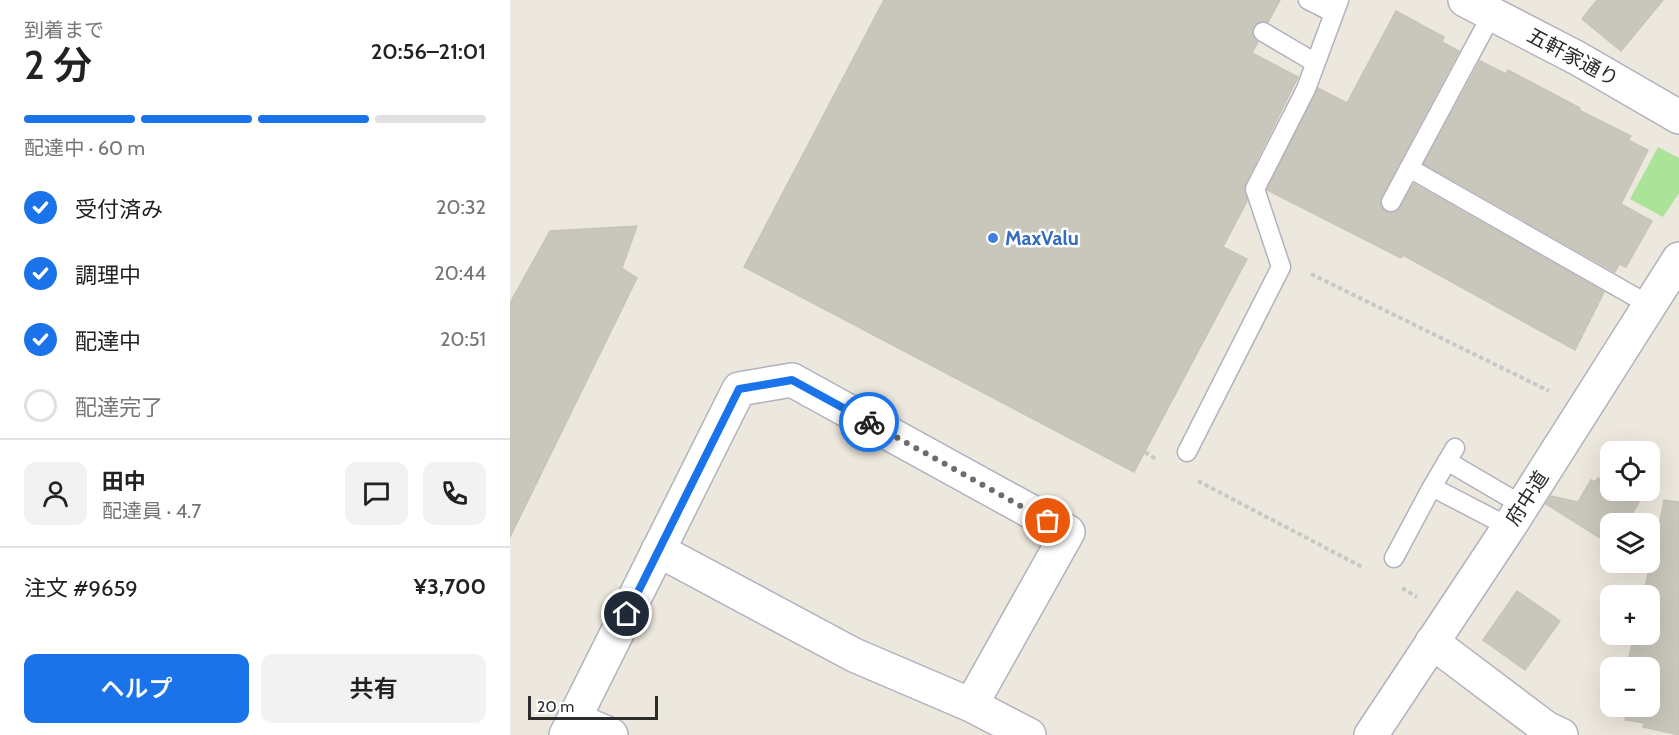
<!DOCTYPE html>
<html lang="ja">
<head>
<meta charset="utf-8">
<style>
  :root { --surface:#fff; --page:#f2f2f2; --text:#222; --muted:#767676; --line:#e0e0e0; --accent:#1a73e8 }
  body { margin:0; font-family:Cabin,"Noto Sans JP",sans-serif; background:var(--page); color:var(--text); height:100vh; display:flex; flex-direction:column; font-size:22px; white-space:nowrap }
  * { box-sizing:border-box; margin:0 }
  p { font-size:20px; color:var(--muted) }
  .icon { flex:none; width:33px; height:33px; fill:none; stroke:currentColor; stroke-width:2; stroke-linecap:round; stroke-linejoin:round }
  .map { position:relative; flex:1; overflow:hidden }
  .panel { display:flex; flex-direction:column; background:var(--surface); width:510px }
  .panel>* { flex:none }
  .fabs { position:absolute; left:1090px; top:441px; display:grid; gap:12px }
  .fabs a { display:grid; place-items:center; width:60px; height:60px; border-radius:12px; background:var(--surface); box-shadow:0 6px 24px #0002; font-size:30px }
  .scale { position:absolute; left:18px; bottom:15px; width:130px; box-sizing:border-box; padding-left:6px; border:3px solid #2b2b2b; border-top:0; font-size:16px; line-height:21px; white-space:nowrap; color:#2b2b2b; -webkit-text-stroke:4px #fff; paint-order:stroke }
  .pin { position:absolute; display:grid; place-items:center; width:51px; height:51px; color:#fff; margin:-26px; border:3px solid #fff; border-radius:50%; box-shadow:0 2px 6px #0007 }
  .courier { position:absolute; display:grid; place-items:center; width:60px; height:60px; margin:-30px; border:4px solid #1a73e8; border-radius:50%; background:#fff; color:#222; box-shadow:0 2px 8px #0007 }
  .overview em { font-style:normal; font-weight:600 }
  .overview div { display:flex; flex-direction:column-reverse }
  .overview { display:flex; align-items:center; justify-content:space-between; height:102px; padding:0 24px }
  h1 { font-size:39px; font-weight:600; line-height:45px }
  .bar { display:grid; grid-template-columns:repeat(4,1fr); gap:9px 6px; align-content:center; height:72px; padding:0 24px }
  .bar i { height:8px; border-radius:4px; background:var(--line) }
  .bar .current { background:var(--accent) }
  .bar p { grid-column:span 4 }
  .line { display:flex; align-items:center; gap:15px; padding:0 24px; border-top:2px solid var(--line) }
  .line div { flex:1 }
  .round { display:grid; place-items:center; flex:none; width:63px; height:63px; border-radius:12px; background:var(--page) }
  ol { padding:0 24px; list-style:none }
  li { display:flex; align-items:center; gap:18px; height:66px }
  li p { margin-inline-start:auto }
  li .icon { padding:6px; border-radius:50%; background:var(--accent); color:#fff; stroke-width:4 }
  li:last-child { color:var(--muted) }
  li i { width:33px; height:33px; border:3px solid var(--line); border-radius:50% }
  .primary-button { display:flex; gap:12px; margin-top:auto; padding:12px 24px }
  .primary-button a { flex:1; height:69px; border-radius:12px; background:var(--accent); color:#fff; font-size:24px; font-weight:600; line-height:69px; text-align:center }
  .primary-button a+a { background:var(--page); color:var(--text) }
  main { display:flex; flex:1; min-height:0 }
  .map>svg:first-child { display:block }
</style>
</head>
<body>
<main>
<section class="panel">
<div class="overview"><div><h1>2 分</h1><p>到着まで</p></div><em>20:56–21:01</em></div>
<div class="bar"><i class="current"></i><i class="current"></i><i class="current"></i><i></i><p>配達中 · 60 m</p></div>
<ol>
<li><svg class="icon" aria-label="check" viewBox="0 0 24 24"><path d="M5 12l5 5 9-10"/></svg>受付済み<p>20:32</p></li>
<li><svg class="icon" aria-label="check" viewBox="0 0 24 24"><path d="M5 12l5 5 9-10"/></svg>調理中<p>20:44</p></li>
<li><svg class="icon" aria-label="check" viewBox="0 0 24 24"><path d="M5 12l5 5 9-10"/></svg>配達中<p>20:51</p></li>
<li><i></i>配達完了</li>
</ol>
<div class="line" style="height:108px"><a class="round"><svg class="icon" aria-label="person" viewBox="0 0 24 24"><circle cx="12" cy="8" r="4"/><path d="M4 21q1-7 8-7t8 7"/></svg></a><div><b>田中</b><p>配達員 · 4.7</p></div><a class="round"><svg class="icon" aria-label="chat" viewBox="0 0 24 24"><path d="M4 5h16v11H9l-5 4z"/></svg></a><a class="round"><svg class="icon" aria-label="phone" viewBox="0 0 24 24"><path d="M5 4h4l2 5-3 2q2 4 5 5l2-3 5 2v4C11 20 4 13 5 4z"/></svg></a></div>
<div class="line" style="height:78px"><div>注文 #9659</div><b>¥3,700</b></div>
<div class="primary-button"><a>ヘルプ</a><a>共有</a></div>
</section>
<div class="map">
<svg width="1169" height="735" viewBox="0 0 1169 735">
  <rect width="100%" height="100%" fill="#ede8dd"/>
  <path fill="#abe499" d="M 1148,147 L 1169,158 L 1169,193 L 1153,217 L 1120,199 Z"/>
  <path fill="#c9c6bc" stroke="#c9c4b7" stroke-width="1.5" d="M 374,0 L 770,0 L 758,22 L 748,22 L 743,27 L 743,37 L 748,42 L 742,53 L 788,77 L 735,184 L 737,201 L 713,247 L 737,259 L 624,472 L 234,267 Z
    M 1087,0 L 1153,0 L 1111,51 L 1072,19 Z
    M 886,11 L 934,37 L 932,42 L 949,51 L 871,197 L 871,207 L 876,212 L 887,211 L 904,184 L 1094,292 L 1065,350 L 893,255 L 891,258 L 757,190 L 808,88 L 837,103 Z
    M 970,61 L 996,74 L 998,70 L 1070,108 L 1069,110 L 1121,136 L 1118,140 L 1138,150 L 1111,204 L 1142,221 L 1116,267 L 1109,264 L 1105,272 L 914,164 Z
    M 127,226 L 112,268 L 127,278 L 0,537 L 0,303 L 40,231 Z
    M 1088,478 L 1101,486 L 1101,490 L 1109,490 L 1129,502 L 1122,514 L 1150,521 L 1154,500 L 1169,502 L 1169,735 L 1133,727 L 1134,723 L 1115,720 L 1117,712 L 1108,710 L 1108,706 L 1140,706 L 1140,668 L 1117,668 L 1124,634 L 1140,634 L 1140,596 L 1133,596 L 1139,569 L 1129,562 L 1140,562 L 1140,524 L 1101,524 L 1101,545 L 1036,504 L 1041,496 L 1068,502 L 1081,480 L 1085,482 Z
    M 1007,591 L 1050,621 L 1015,670 L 973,640 Z"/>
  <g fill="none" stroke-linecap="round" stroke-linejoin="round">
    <defs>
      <path id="lane" d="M 798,0 L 824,13
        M 753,32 L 804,62
        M 899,168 L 1141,306
        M 881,202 L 982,14
        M 677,452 L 771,267 L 745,189 L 796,89 L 829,0
        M 937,461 L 1012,505
        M 922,487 L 945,448
        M 884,558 L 922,487 L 999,527"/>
      <path id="street" d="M 148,550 L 344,655 L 461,705 L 519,735
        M 922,642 L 1036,728 L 1051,735
        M 64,719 L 101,735
        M 56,735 L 229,389 L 282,380 L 558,532 L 461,705"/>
      <path id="secondary" d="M 955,0 L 1067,58 L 1169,117
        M 861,735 L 999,527 L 1169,259"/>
    </defs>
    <use href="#lane" stroke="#b1b2bf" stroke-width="21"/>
    <use href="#street" stroke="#b1b2bf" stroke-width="36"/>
    <use href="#secondary" stroke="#b1b2bf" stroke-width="36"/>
    <path stroke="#c8c8c8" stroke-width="4" stroke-dasharray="4.5 3" stroke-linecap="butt" d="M 801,274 L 1039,391
      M 635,452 L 647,460
      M 688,481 L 854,568
      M 892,588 L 907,597"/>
    <use href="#lane" stroke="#fff" stroke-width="18"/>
    <use href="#street" stroke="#fff" stroke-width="33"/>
    <use href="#secondary" stroke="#fff" stroke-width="33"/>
  </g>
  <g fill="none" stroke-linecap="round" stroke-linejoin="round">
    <path stroke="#6f6d69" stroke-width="6" stroke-dasharray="0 10.8" d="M 359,422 L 538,521"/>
    <path stroke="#1a73e8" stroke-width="8" d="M 117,614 L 229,389 L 282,380 L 359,422"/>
  </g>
  <circle fill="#3f7fe0" stroke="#fff" stroke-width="2" cx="483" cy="238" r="6"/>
  <g text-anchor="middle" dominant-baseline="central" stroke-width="5" stroke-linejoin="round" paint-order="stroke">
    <g font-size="20" fill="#2b2b2b" stroke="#fff">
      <text transform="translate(1063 57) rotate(28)">五軒家通り</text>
      <text transform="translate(1017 498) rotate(-57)">府中道</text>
    </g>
    <g font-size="20" font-weight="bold" fill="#366cbe" stroke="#fff" text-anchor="start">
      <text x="495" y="238">MaxValu</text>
    </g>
  </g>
</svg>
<div class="fabs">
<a><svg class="icon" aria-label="locate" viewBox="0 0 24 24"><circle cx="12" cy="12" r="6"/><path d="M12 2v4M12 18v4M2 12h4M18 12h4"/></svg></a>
<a><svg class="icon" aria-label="layers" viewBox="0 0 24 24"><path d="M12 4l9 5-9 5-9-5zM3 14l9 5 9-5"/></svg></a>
<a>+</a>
<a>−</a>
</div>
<div class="scale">20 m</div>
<div class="pin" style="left:538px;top:521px;background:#ea580c"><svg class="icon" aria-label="bag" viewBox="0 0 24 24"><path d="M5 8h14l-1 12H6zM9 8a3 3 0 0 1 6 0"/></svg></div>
<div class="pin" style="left:117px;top:614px;background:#1f2937"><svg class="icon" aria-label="home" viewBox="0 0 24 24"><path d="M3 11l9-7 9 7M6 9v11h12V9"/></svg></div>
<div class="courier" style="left:359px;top:422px"><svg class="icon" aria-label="bike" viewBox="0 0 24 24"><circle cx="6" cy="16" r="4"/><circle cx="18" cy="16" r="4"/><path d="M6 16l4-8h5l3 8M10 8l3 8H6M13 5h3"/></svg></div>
</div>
</main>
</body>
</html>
